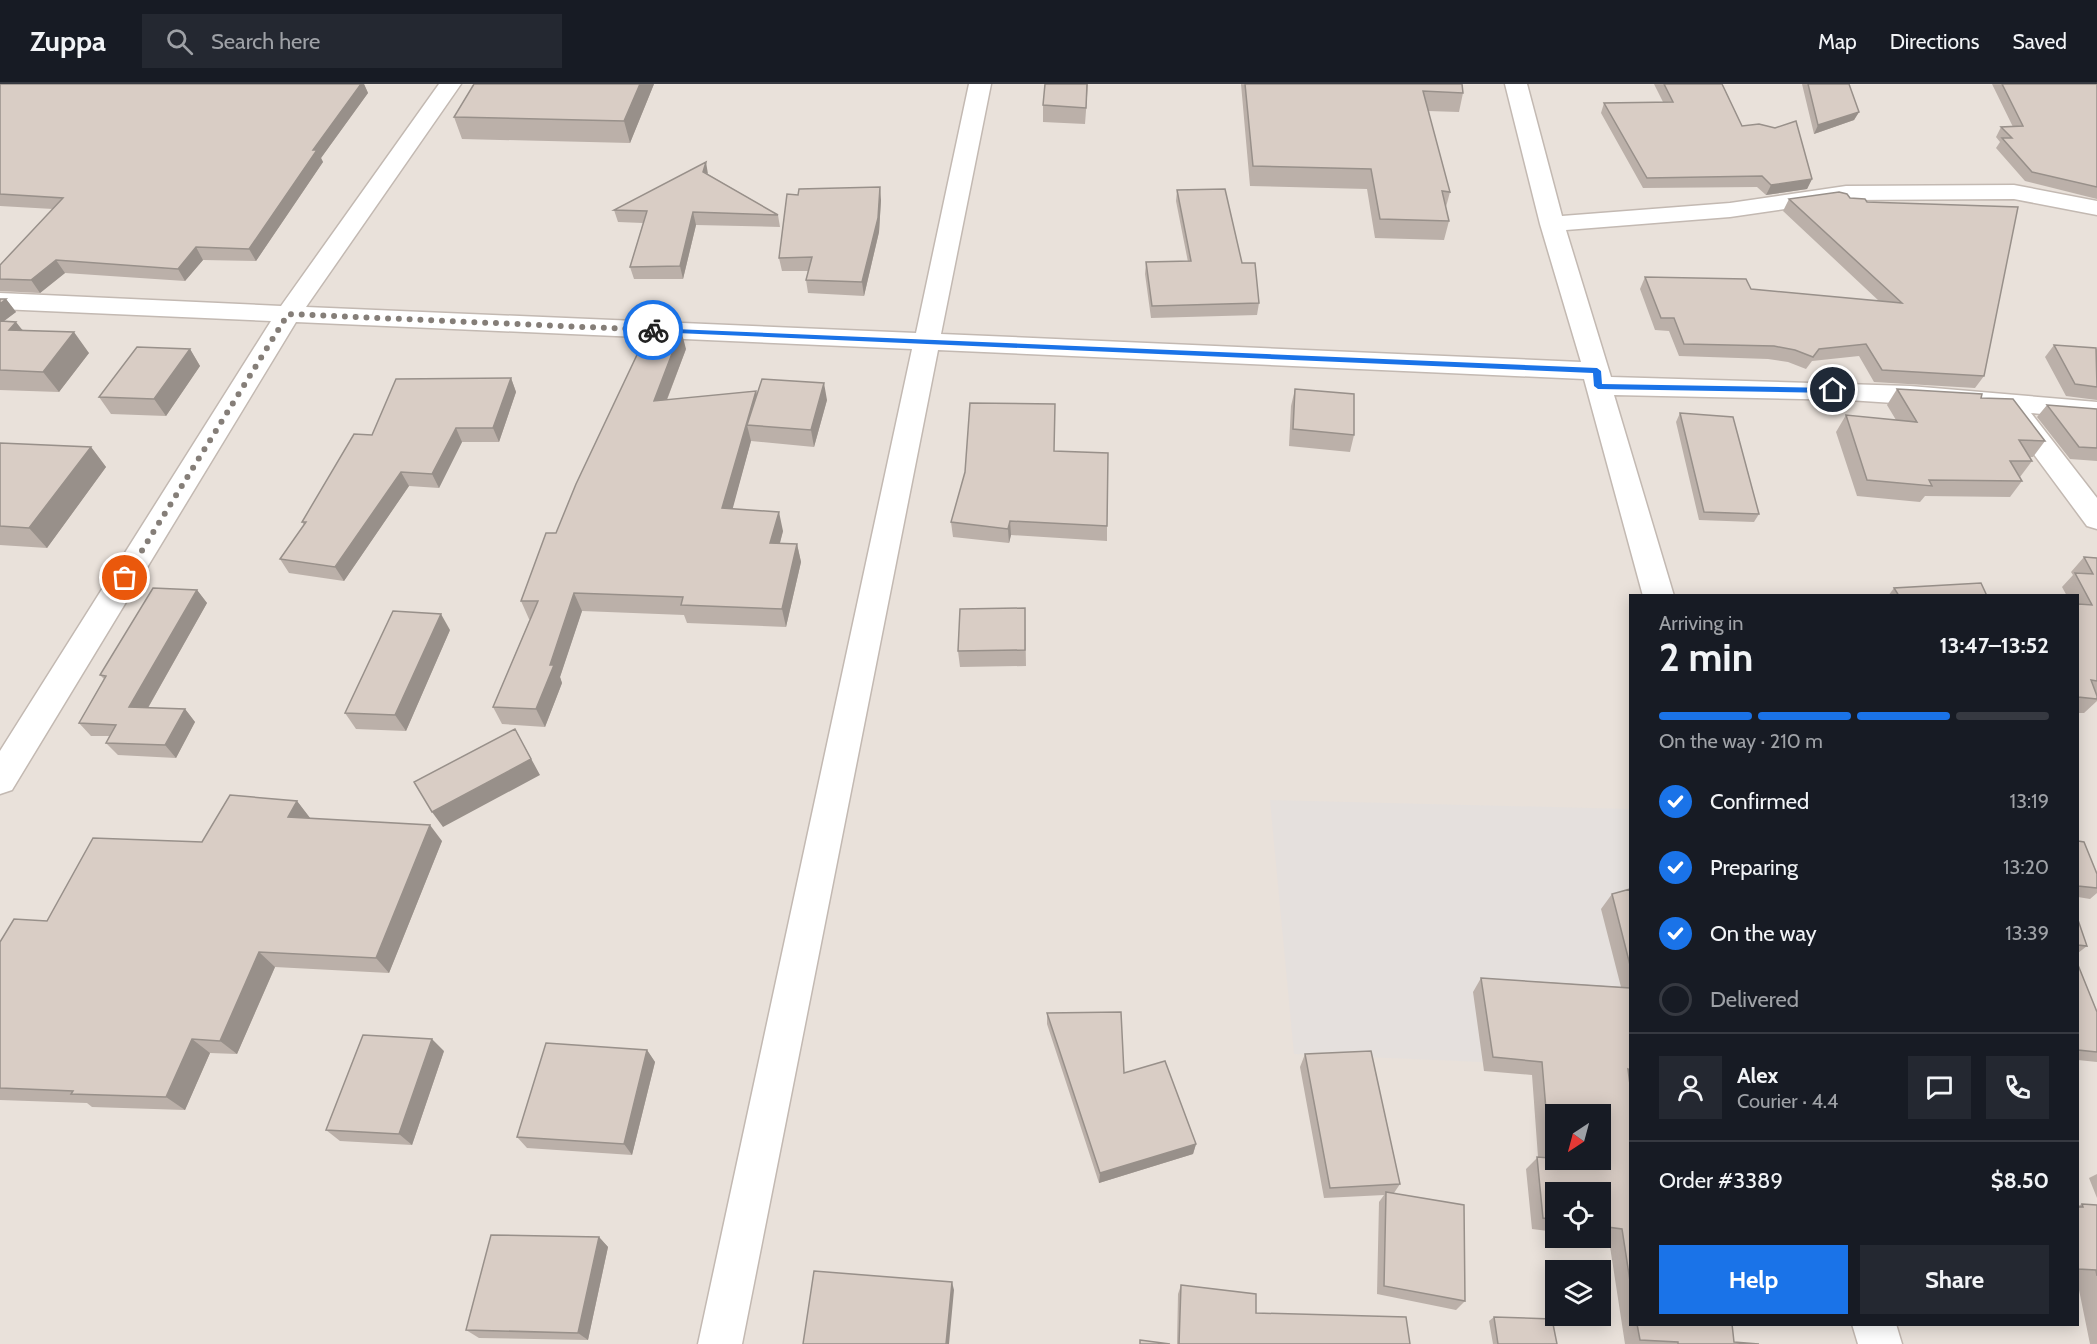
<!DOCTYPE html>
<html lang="en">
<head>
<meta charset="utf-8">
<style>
  :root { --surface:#171b24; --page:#242831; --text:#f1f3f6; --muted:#9ea1a6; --line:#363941; --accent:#1a73e8 }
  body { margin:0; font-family:Cabin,sans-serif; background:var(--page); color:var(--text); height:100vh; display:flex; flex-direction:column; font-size:22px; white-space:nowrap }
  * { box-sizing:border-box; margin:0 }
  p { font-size:20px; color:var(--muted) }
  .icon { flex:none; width:33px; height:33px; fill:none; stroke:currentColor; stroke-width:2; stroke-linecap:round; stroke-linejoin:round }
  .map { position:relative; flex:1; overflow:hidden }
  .drawer { position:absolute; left:1629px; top:510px; width:450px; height:732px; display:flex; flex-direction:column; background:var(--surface); border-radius:0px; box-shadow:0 3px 15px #0003 }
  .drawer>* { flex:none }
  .needle { width:39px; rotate:216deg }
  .fabs { position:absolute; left:1545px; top:1020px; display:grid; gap:12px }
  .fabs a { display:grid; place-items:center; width:66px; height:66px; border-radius:0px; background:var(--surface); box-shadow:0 3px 15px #0003; font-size:30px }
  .pin { position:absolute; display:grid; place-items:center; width:51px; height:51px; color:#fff; margin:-26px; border:3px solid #fff; border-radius:50%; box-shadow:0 2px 6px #0007 }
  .courier { position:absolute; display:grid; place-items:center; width:60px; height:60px; margin:-30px; border:4px solid #1a73e8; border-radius:50%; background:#fff; color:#222; box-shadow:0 2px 8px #0007 }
  .headline em { font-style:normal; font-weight:700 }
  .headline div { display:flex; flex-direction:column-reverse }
  .headline { display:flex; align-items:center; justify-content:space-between; height:102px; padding:0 30px }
  h1 { font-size:39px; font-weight:700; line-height:45px }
  .bar { display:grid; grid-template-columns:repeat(4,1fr); gap:9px 6px; align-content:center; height:72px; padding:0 30px }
  .bar i { height:8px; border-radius:4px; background:var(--line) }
  .bar .current { background:var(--accent) }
  .bar p { grid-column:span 4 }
  .line { display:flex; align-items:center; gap:15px; padding:0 30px; border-top:2px solid var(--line) }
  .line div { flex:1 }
  .round { display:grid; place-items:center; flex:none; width:63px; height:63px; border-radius:0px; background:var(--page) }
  ol { padding:0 30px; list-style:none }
  li { display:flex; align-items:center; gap:18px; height:66px }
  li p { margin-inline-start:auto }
  li .icon { padding:6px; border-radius:50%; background:var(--accent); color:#fff; stroke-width:4 }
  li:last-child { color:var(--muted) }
  li i { width:33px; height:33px; border:3px solid var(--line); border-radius:50% }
  .cta { display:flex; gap:12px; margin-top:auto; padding:12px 30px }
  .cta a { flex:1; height:69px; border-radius:0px; background:var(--accent); color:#fff; font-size:24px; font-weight:700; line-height:69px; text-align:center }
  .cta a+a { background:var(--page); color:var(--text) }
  header { display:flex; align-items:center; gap:36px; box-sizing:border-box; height:84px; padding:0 30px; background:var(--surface); border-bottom:2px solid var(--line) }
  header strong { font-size:28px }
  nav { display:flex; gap:33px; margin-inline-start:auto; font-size:21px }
  .search { width:420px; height:54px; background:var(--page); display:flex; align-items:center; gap:15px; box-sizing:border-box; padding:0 21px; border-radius:0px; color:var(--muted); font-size:22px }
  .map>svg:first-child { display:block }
</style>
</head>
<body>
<header>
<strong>Zuppa</strong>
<div class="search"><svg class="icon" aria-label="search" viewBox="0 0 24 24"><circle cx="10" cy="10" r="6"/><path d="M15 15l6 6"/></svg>Search here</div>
<nav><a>Map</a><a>Directions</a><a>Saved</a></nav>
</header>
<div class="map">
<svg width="2097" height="1260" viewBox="0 0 2097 1260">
  <rect width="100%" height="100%" fill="#f5f1ec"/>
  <path fill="#e9e1da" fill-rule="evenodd" d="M 0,0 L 2097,0 L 2097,1260 L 0,1260 ZM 1630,512 L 2078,512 L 2078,1240 L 1630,1240 ZM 1556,1030 L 1600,1030 L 1600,1076 L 1556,1076 ZM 1556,1108 L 1600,1108 L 1600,1154 L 1556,1154 ZM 1556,1186 L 1600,1186 L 1600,1232 L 1556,1232 Z"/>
  <path fill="#e5e0dd" d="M 1270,716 L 1630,725 L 1630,919 L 1482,978 L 1294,970 Z"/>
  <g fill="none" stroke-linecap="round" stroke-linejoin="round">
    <defs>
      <path id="street" d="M 439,0 L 461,0 L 306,223 L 916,249 L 969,0 L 991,0 L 941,250 L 1581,278 L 1540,140 L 1505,0 L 1527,0 L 1562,132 L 1730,119 L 1846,102 L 2014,101 L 2097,117 L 2097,131 L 2014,115 L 1846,116 L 1730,133 L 1566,146 L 1611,293 L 1910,302 L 2097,318 L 2097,336 L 2031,329 L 2097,414 L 2097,445 L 2087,442 L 2001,326 L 1848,316 L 1614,311 L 1674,512 L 1643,512 L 1584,295 L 938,266 L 742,1260 L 698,1260 L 912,265 L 296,238 L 12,706 L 0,710 L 0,667 L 271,237 L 0,225 L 0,209 L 281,222 Z
        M 1852,1240 L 1896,1240 L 1902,1260 L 1858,1260 Z"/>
    </defs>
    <use href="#street" stroke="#c3b9b2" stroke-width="3"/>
    <use href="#street" fill="#fff" fill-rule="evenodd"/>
  </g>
  <path fill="#bbb0a9" d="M 0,0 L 364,0 L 368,9 L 321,74 L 323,78 L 256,177 L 203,176 L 185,197 L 65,189 L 40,209 L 0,207 L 0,181 L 53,125 L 0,122 Z
    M 474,0 L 654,0 L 630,59 L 462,55 L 454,33 Z
    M 1045,0 L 1088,0 L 1085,40 L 1043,38 L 1043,21 Z
    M 1241,0 L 1462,0 L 1463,9 L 1459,28 L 1428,27 L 1450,108 L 1446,123 L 1449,137 L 1444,156 L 1375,154 L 1367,105 L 1250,102 Z
    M 1654,0 L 1722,0 L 1742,42 L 1812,95 L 1807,105 L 1766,111 L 1757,103 L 1643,104 L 1601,29 L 1604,19 L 1663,18 Z
    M 1802,0 L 1849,0 L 1859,28 L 1854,36 L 1814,50 Z
    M 1992,0 L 2097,0 L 2097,115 L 2025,97 L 1996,64 L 2000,58 L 1996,53 L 2001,43 L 2013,43 Z
    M 708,90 L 778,131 L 780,143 L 696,141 L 683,195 L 634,195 L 630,183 L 643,139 L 618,138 L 614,126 Z
    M 1177,106 L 1242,179 L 1259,219 L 1257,231 L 1151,234 L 1145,190 L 1146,178 L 1188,178 L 1176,117 Z
    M 1850,114 L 1984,292 L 1975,304 L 1874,298 L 1859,272 L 1812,277 L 1806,285 L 1788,278 L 1768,275 L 1679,272 L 1669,247 L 1655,246 L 1640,205 L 1645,193 L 1751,205 L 1879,217 L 1783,127 L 1789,115 Z
    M 881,116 L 879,148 L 864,212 L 808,209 L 806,196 L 808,187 L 782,187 L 779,174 Z
    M 0,215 L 6,215 L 16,228 L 4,237 L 23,246 L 89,269 L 59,308 L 0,306 Z
    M 2054,261 L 2097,265 L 2097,316 L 2066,312 L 2045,273 Z
    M 190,265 L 200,282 L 166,332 L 111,330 L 99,313 Z
    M 686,265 L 667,316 L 756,307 L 757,312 L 827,316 L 814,363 L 751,357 L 732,425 L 783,447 L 780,459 L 797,460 L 801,478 L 786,543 L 687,539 L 684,531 L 582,527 L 560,593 L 562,599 L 545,643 L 502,640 L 493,623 L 530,535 L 529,535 L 521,517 L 556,449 Z
    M 511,294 L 516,308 L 499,358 L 462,358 L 439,404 L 409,402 L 344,497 L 289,489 L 280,475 L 304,441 L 302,438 L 372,351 Z
    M 1295,305 L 1354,351 L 1350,368 L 1289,362 L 1291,322 Z
    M 1897,305 L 1981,314 L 2045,357 L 2033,373 L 2030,373 L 2032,377 L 2020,393 L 2022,397 L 2010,413 L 1925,412 L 1920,418 L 1857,412 L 1836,348 L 1846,331 L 1896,336 L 1887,321 Z
    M 2047,321 L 2097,325 L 2097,377 L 2070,375 L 2037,333 Z
    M 1680,329 L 1759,430 L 1754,438 L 1699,436 L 1676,338 Z
    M 0,359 L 91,363 L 106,383 L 47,464 L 0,461 Z
    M 1054,367 L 1107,442 L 1107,457 L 1011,451 L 1009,459 L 953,453 L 951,438 Z
    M 2084,473 L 2097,474 L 2097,617 L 2084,629 L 2078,629 L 2078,512 L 2067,512 L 2062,503 L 2073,491 L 2071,488 Z
    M 1894,504 L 1987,512 L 1888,512 Z
    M 197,506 L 207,519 L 148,624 L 185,625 L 195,638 L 176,674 L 118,671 L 106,659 L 109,652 L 91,652 L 79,639 L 104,595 L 100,591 Z
    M 1025,524 L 1026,582 L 960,583 L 958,567 Z
    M 450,546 L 406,647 L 356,645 L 345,629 Z
    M 297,717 L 310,734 L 442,757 L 389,889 L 275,883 L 237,970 L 210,969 L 185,1026 L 92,1023 L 87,1019 L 0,1016 L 0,858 L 47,837 L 202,758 Z
    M 2078,757 L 2097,790 L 2097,809 L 2090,815 L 2078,813 Z
    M 1630,805 L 1630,1240 L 1732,1240 L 1734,1258 L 1759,1260 L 1625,1260 L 1609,1156 L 1592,1154 L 1600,1154 L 1600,1108 L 1556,1108 L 1556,1148 L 1532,1145 L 1526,1085 L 1538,1073 L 1532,991 L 1484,987 L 1473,908 L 1481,894 L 1621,903 L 1601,825 L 1612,810 Z
    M 2078,836 L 2087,862 L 2078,869 Z
    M 2078,881 L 2097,928 L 2097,978 L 2078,976 Z
    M 1047,929 L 1124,989 L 1196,1060 L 1193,1070 L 1099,1099 L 1047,940 Z
    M 647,966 L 655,978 L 632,1071 L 527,1064 L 517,1053 Z
    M 444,967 L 412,1061 L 340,1057 L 326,1046 Z
    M 1305,970 L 1400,1100 L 1394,1109 L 1465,1217 L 1456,1226 L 1377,1210 L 1379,1118 L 1384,1111 L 1324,1114 L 1300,983 Z
    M 2097,1090 L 2097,1114 L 2089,1094 Z
    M 2082,1120 L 2097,1121 L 2097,1260 L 2090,1260 L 2078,1201 L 2078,1122 Z
    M 599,1153 L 608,1163 L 588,1256 L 479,1254 L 466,1246 Z
    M 1181,1201 L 1256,1229 L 1410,1260 L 1177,1260 L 1178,1210 Z
    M 1494,1233 L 1557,1260 L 1493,1260 L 1489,1237 Z"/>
  <path fill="#98908a" d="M 354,0 L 364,0 L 368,9 L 321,74 L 323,78 L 256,177 L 249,165 Z
    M 640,0 L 654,0 L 630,59 L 624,37 Z
    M 1859,28 L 1854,36 L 1814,50 L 1818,41 Z
    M 706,78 L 708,90 L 703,88 Z
    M 1812,95 L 1807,105 L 1766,111 L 1771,101 Z
    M 880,103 L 881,116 L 879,148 L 864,212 L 862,198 Z
    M 693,128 L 696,141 L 683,195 L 680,182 Z
    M 196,163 L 203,176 L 185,197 L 178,185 Z
    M 56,176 L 65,189 L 40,209 L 31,196 Z
    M 6,215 L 16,228 L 0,240 L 0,220 Z
    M 16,238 L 32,258 L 9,246 Z
    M 681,246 L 686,265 L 659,336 L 654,317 Z
    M 74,248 L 89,269 L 59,308 L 43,288 Z
    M 190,265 L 200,282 L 166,332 L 154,315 Z
    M 511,294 L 516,308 L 499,358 L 493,344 Z
    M 824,299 L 827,316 L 814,363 L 811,346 Z
    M 756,307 L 760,326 L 747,341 L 751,357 L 728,442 L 722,424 Z
    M 456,344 L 462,358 L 439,404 L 432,390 Z
    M 91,363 L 106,383 L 47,464 L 29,444 Z
    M 401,388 L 409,402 L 344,497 L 335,483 Z
    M 779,428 L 783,447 L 775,477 L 770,459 Z
    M 1010,437 L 1011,451 L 1009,459 L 1008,445 Z
    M 797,460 L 801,478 L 786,543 L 782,525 Z
    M 197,506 L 207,519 L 141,636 L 129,623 Z
    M 574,509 L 582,527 L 560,593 L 562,599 L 545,643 L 536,625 L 550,581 Z
    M 441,530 L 450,546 L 406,647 L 395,631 Z
    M 185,625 L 195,638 L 176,674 L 165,661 Z
    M 515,645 L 540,691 L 443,743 L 432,728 Z
    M 297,717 L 310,734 L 288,733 Z
    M 430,741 L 442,757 L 389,889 L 376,874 Z
    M 259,868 L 275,883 L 237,970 L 220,957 Z
    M 192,955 L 210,969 L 185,1026 L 166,1013 Z
    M 432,955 L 444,967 L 412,1061 L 399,1050 Z
    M 647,966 L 655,978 L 632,1071 L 624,1060 Z
    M 1196,1060 L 1193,1070 L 1099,1099 L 1100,1089 Z
    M 599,1153 L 608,1163 L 588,1256 L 578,1249 Z
    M 952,1198 L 954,1206 L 949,1260 L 946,1260 Z"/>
  <path fill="#d9cdc5" stroke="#98908a" stroke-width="1.5" fill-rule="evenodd" d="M 0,0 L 361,0 L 313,66 L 317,66 L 249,165 L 196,163 L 178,185 L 56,176 L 31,196 L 0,195 L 0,181 L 63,114 L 0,110 Z
    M 474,0 L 640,0 L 624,37 L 454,33 Z
    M 1045,0 L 1087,0 L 1086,24 L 1043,21 Z
    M 1245,0 L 1462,0 L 1463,9 L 1423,7 L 1450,108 L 1442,107 L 1449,137 L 1380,135 L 1371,85 L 1253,82 Z
    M 1664,0 L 1722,0 L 1742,42 L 1759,40 L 1775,44 L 1796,37 L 1812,95 L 1771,101 L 1762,92 L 1647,94 L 1604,19 L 1673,18 Z
    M 1808,0 L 1849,0 L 1859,28 L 1818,41 Z
    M 2002,0 L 2097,0 L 2097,103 L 2032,88 L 2002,54 L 2012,54 L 2001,43 L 2023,42 Z
    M 706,78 L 703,88 L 778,131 L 693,128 L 680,182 L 630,183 L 647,127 L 614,126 Z
    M 880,103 L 878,134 L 862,198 L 806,196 L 812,173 L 779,174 L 787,110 L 798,111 L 799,105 Z
    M 1225,105 L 1242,179 L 1255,179 L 1259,219 L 1152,222 L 1146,178 L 1191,177 L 1177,106 Z
    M 1839,108 L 1847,110 L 1850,114 L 1865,115 L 1867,118 L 2018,123 L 1984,292 L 1882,286 L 1866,260 L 1819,265 L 1813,273 L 1795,266 L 1774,262 L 1684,260 L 1674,234 L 1661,234 L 1645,193 L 1746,195 L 1751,205 L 1902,219 L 1789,115 Z
    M 0,215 L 6,215 L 0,220 Z
    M 0,237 L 16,238 L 9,246 L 74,248 L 43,288 L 0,286 Z
    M 653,237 L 681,246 L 654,317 L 756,307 L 722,424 L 779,428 L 770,459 L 797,460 L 782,525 L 681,521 L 683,513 L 574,509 L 550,581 L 554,581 L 536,625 L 493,623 L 538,517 L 521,517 L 546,449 L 556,449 L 576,400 Z
    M 2054,261 L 2096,264 L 2097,303 L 2075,300 Z
    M 137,263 L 190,265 L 154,315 L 99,313 Z
    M 511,294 L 493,344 L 456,344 L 432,390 L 401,388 L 335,483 L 280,475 L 306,438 L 302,438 L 354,350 L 372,351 L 396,295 Z
    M 762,295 L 824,299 L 811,346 L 747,341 Z
    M 1295,305 L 1354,310 L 1354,351 L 1293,345 Z
    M 1897,305 L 1982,310 L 1981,314 L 2013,315 L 2045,357 L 2019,356 L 2032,377 L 2010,377 L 2022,397 L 1929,396 L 1932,402 L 1867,396 L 1846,331 L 1917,338 Z
    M 970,319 L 1055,320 L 1054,367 L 1108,369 L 1107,442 L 1010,437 L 1008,445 L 951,438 L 965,388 Z
    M 2047,321 L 2097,325 L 2097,364 L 2079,363 Z
    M 1680,329 L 1733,333 L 1759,430 L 1704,428 Z
    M 0,359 L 91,363 L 29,444 L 0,442 Z
    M 2084,473 L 2097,474 L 2097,597 L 2091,596 L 2097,612 L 2097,615 L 2078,613 L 2078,520 L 2092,521 L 2075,489 L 2093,490 Z
    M 1981,499 L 1987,512 L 1899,512 L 1894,504 Z
    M 153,504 L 197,506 L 129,623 L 185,625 L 165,661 L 106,659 L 116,641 L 79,639 L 106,592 L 100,591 Z
    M 1025,524 L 1025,566 L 958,567 L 960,525 Z
    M 393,527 L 441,530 L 395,631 L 345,629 Z
    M 515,645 L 531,675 L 432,728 L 414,698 Z
    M 230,711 L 297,717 L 288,733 L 430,741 L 376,874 L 259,868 L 220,957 L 192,955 L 166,1013 L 71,1010 L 73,1007 L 0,1004 L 0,858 L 14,835 L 47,837 L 93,754 L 202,758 Z
    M 2078,757 L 2084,758 L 2097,790 L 2097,804 L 2078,802 Z
    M 1630,805 L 1630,881 L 1612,810 Z
    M 2078,836 L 2087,862 L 2078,861 Z
    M 2078,881 L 2097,928 L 2097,968 L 2078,966 Z
    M 1481,894 L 1630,904 L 1630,986 L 1628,985 L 1630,1001 L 1630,1197 L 1622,1145 L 1600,1142 L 1600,1108 L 1556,1108 L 1556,1136 L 1543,1134 L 1537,1073 L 1550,1074 L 1542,978 L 1493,973 ZM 1556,1030 L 1600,1030 L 1600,1076 L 1556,1076 Z
    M 1121,928 L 1124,989 L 1165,977 L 1196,1060 L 1100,1089 L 1047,929 Z
    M 363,951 L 432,955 L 399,1050 L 326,1046 Z
    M 546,959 L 647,966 L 624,1060 L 517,1053 Z
    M 1371,967 L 1400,1100 L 1330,1104 L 1305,970 Z
    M 1386,1108 L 1464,1121 L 1465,1217 L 1384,1202 Z
    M 2082,1120 L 2097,1121 L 2097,1192 L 2096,1186 L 2078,1185 L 2078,1123 L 2083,1123 Z
    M 491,1151 L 599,1153 L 578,1249 L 466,1246 Z
    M 814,1187 L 952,1198 L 946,1260 L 803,1260 Z
    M 1181,1201 L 1256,1210 L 1256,1229 L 1406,1233 L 1410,1260 L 1179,1260 Z
    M 1494,1233 L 1552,1235 L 1557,1260 L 1498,1260 Z
    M 1637,1240 L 1732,1240 L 1734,1258 L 1759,1260 L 1678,1260 L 1678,1258 L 1640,1256 Z
    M 1140,1256 L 1170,1260 L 1140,1260 Z"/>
  <path fill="#1a73e8" d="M 650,244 L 1597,284 L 1601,287 L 1602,300 L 1833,304 L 1837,306 L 1833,309 L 1598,305 L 1594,302 L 1593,289 L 653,248 Z"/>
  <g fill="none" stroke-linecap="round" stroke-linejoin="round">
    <path stroke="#857e78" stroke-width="6" stroke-dasharray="0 10.8" d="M 125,494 L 288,230 L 653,246"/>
  </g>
</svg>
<div class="fabs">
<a><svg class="needle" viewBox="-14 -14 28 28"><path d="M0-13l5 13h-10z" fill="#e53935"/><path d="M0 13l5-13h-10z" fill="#9ea1a6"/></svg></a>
<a><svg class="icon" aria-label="locate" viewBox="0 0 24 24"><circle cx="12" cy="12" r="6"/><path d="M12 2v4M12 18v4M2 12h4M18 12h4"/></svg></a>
<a><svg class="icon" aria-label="layers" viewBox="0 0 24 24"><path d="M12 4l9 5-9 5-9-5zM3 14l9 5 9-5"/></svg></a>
</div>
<div class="pin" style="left:125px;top:494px;background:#ea580c"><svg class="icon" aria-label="bag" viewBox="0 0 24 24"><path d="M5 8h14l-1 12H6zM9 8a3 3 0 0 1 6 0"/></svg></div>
<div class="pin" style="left:1833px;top:306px;background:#1f2937"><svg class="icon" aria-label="home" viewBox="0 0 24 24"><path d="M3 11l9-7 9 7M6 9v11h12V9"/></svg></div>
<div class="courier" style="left:653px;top:246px"><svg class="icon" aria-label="bike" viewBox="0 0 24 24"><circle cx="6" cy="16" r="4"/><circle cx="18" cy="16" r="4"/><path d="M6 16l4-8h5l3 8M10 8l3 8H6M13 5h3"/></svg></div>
<section class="drawer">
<div class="headline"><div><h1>2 min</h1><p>Arriving in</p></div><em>13:47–13:52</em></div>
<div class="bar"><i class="current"></i><i class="current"></i><i class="current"></i><i></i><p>On the way · 210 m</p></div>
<ol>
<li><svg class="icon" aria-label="check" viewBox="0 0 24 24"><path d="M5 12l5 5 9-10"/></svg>Confirmed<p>13:19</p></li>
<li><svg class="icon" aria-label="check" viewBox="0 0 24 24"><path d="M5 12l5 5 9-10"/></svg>Preparing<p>13:20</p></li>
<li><svg class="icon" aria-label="check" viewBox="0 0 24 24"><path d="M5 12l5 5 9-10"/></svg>On the way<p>13:39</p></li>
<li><i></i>Delivered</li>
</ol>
<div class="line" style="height:108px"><a class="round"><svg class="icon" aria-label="person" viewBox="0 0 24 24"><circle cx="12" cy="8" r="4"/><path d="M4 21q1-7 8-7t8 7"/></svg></a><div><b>Alex</b><p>Courier · 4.4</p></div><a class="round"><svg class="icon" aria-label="chat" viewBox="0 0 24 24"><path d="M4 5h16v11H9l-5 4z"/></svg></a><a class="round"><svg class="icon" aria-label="phone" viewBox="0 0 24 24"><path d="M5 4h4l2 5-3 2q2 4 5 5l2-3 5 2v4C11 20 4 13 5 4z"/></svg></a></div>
<div class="line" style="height:78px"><div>Order #3389</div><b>$8.50</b></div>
<div class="cta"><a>Help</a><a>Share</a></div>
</section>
</div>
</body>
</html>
